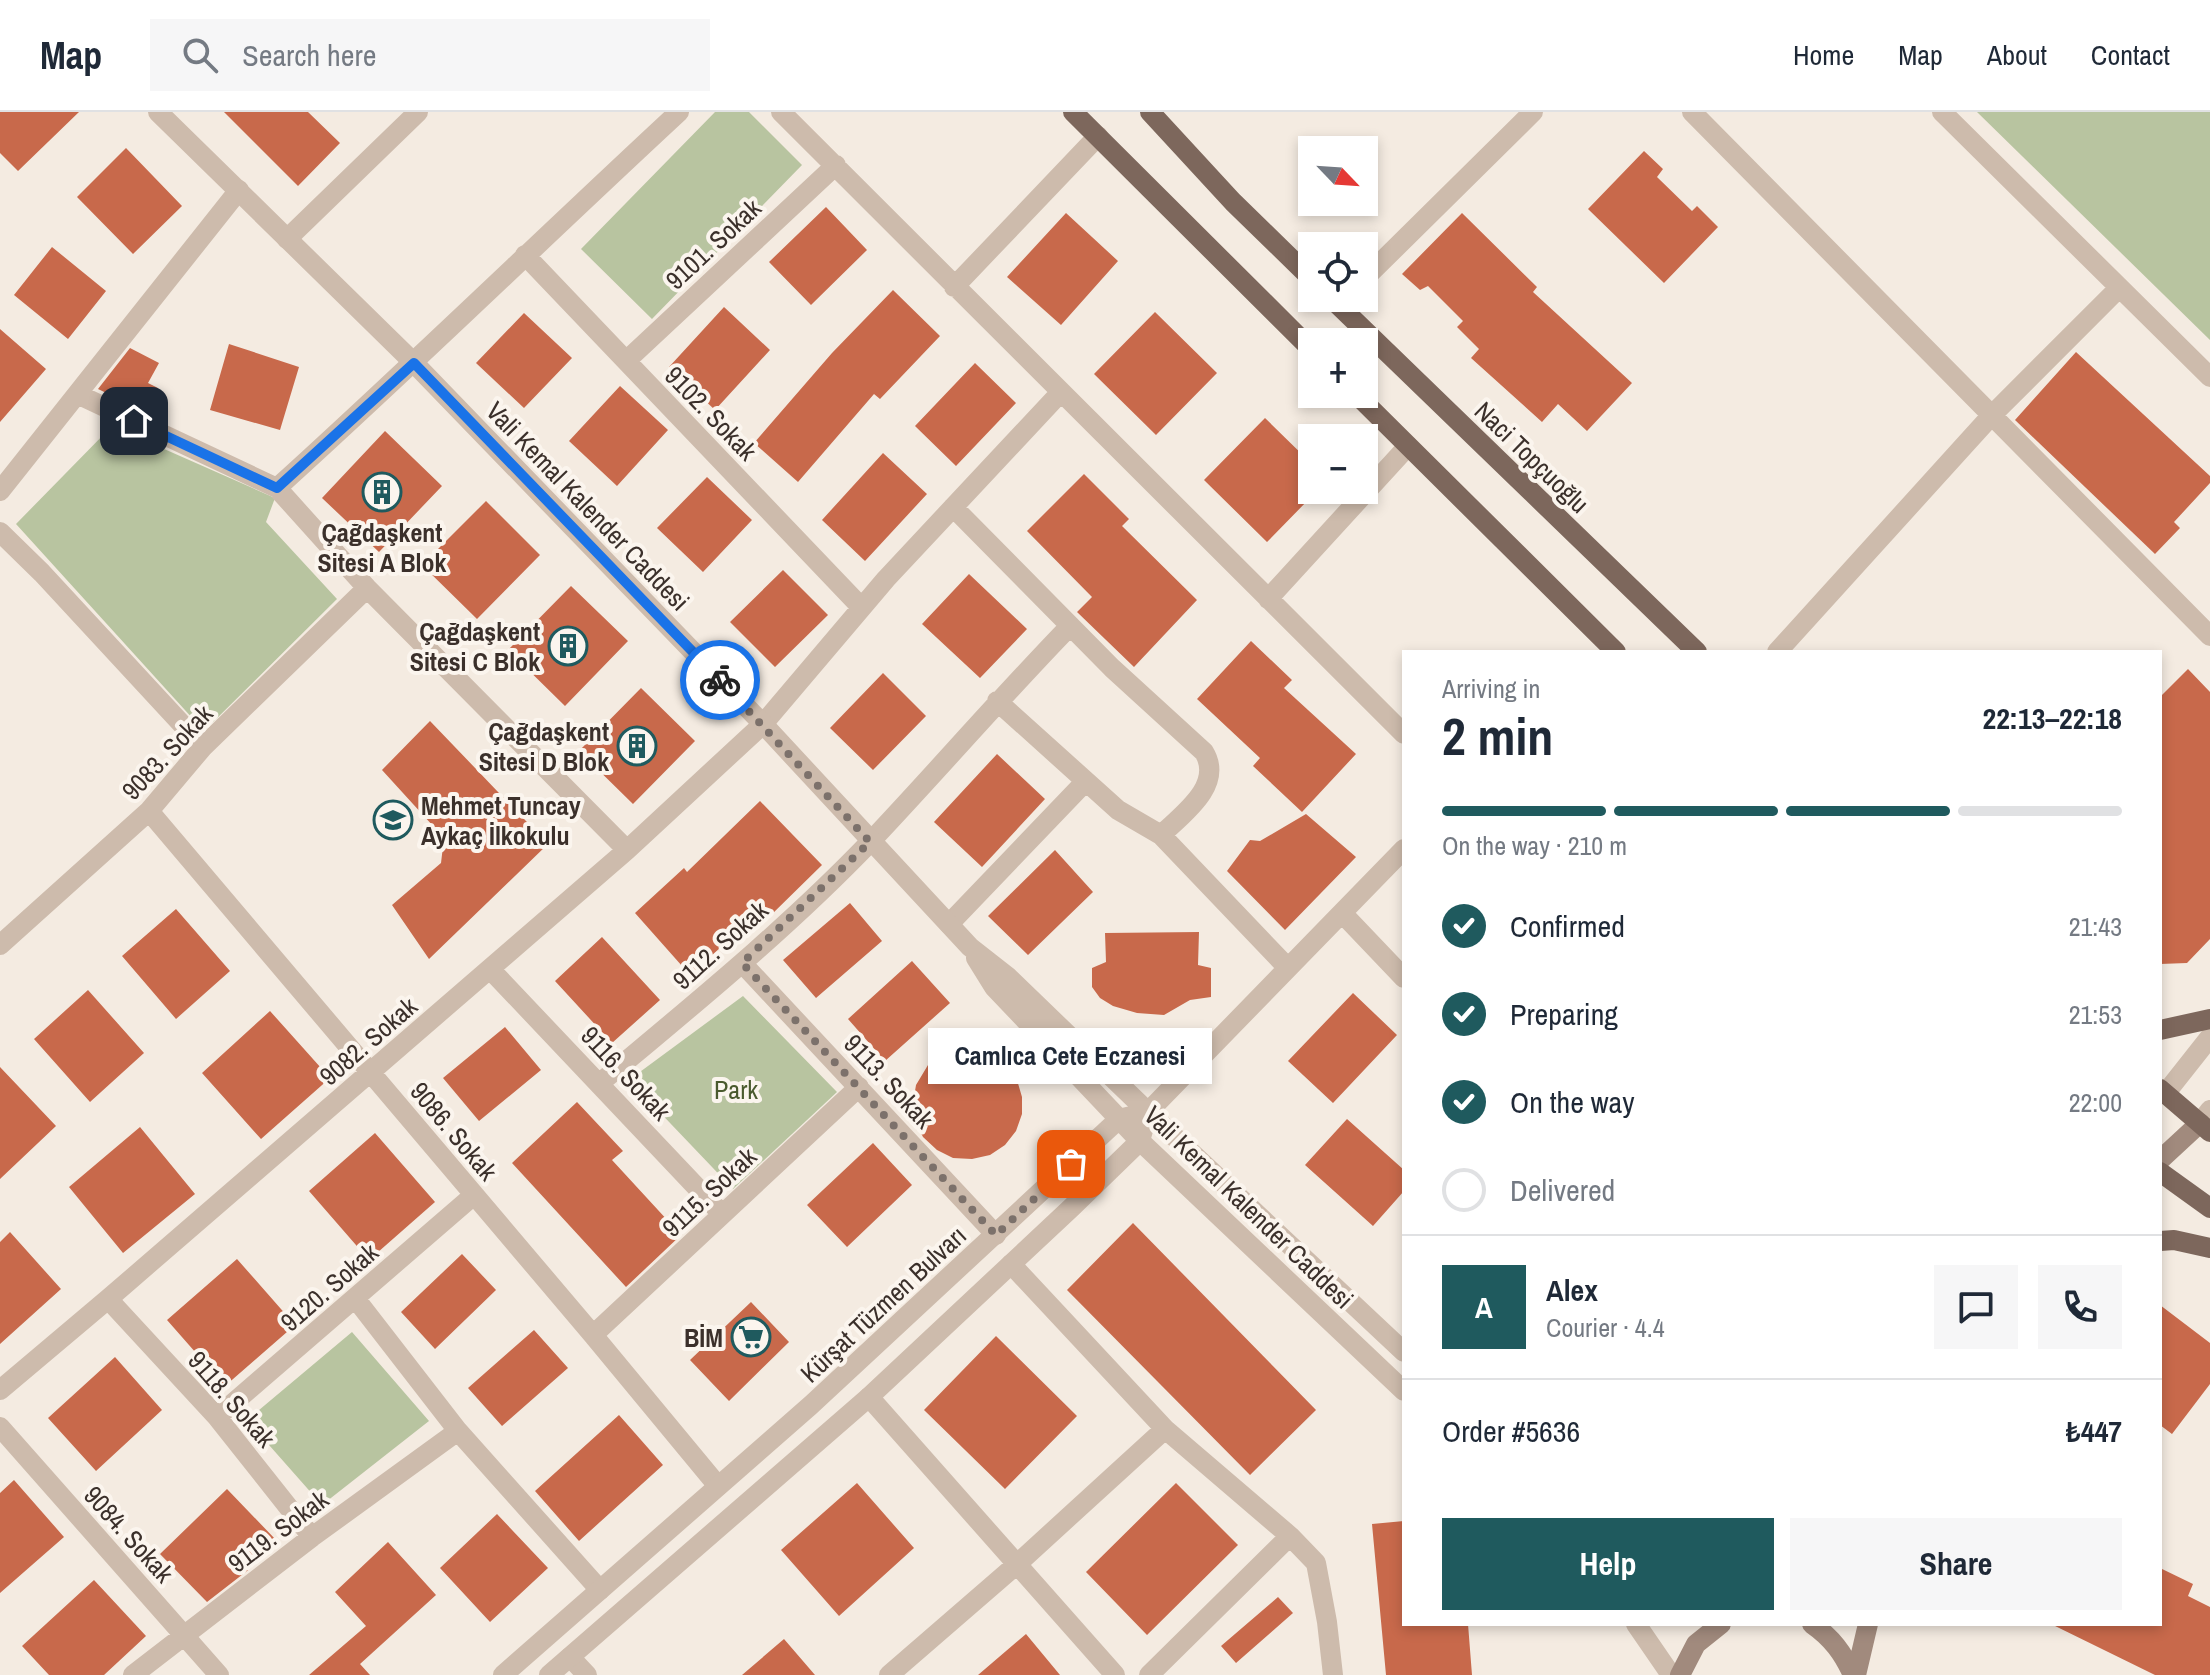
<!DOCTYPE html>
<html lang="en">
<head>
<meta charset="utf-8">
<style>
  :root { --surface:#fff; --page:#f6f6f7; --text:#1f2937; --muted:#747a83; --line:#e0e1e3; --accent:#1f5a5e }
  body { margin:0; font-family:"Archivo Narrow",sans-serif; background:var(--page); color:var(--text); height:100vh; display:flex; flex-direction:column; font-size:30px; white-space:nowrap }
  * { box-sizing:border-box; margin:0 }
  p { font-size:26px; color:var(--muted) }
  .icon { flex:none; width:44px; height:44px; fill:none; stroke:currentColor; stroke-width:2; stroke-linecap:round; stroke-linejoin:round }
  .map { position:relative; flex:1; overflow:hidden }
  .details { position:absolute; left:1402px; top:538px; width:760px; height:976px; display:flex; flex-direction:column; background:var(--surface); border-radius:0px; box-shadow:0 4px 12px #0003 }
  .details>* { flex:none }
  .needle { width:52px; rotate:115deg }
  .tools { position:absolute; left:1298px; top:24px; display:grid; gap:16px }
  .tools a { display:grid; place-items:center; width:80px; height:80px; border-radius:0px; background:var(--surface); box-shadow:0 4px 12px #0003; font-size:40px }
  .pin { position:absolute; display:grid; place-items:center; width:68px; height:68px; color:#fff; margin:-34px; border-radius:16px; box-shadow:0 4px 12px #0006 }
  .courier { position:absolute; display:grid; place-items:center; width:80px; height:80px; margin:-40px; border:6px solid #1a73e8; border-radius:50%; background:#fff; color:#222; box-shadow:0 2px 10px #0007 }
  .bubble { position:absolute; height:56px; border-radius:0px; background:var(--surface); box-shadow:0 4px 12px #0003; font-size:26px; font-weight:700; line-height:56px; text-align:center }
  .summary em { font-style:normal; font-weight:700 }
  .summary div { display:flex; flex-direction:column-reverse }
  .summary { display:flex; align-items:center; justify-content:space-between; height:136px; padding:0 40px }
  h1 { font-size:52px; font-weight:700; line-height:60px }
  .bar { display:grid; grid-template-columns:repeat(4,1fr); gap:12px 8px; align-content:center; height:96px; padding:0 40px }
  .bar i { height:10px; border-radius:6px; background:var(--line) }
  .bar .selected { background:var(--accent) }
  .bar p { grid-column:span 4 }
  .line { display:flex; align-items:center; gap:20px; padding:0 40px; border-top:2px solid var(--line) }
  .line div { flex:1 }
  .round { display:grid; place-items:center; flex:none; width:84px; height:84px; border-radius:0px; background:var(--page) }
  ol { padding:0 40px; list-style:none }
  li { display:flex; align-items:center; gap:24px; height:88px }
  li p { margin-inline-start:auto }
  li .icon { padding:8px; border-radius:50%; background:var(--accent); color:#fff; stroke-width:4 }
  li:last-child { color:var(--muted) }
  li i { width:44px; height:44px; border:4px solid var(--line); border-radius:50% }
  .cta { display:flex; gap:16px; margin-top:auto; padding:16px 40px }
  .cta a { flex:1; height:92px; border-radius:0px; background:var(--accent); color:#fff; font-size:32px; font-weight:700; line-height:92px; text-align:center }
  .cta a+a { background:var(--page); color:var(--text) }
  header { display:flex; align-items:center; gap:48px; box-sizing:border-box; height:112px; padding:0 40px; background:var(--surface); border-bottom:2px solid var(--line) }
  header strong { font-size:38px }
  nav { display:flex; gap:44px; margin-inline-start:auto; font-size:28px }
  .search { width:560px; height:72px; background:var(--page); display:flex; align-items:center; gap:20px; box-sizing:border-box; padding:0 28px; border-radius:0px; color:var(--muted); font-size:30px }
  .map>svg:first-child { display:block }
</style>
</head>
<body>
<header>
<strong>Map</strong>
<div class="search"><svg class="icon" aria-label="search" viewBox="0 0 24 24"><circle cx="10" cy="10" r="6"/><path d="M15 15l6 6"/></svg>Search here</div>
<nav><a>Home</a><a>Map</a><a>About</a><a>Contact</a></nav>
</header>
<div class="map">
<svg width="2210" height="1563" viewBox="0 0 2210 1563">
  <rect width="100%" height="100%" fill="#f4ebe1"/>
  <path fill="#b8c4a0" d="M 715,0 L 749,0 L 802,53 L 652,207 L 581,137 Z
    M 1977,0 L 2210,0 L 2210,228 Z
    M 112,314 L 275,386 L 266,410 L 337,487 L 204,619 L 16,412 Z
    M 743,884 L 837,980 L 733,1077 L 629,968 Z
    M 352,1220 L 429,1309 L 322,1393 L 247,1308 Z"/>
  <path fill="#c8694b" d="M 0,0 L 79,0 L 18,59 L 0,41 Z
    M 224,0 L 308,0 L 340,31 L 298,74 Z
    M 126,36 L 182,94 L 133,142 L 77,85 Z
    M 1644,39 L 1663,57 L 1657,65 L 1692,99 L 1697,94 L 1718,115 L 1664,171 L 1588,97 Z
    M 826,95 L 867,138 L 811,193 L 769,150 Z
    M 1066,101 L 1118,149 L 1061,213 L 1007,165 Z
    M 1462,101 L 1537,175 L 1533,180 L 1632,271 L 1587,319 L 1558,292 L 1542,310 L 1471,246 L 1479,237 L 1457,215 L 1463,209 L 1428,174 L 1420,178 L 1402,162 Z
    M 52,135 L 106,179 L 68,227 L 14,183 Z
    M 893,178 L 940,224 L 880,287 L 874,282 L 798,370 L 754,331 L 832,241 Z
    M 724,195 L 770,238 L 715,298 L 669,255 Z
    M 1155,200 L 1217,261 L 1156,323 L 1094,262 Z
    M 524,201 L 572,246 L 524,296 L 476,251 Z
    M 0,217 L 46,257 L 0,310 Z
    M 229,232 L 299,255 L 280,318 L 210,298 Z
    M 130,236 L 159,251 L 148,271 L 158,276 L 146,300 L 98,277 Z
    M 2076,240 L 2210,364 L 2210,371 L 2174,410 L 2180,416 L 2155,442 L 2015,308 Z
    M 975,251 L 1016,291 L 956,354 L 915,314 Z
    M 620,274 L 668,318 L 617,374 L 569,329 Z
    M 1265,306 L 1312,352 L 1312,384 L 1267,430 L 1204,368 Z
    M 385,319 L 442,374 L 379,440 L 322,386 Z
    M 883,341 L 927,382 L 865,449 L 822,408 Z
    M 1084,362 L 1129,407 L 1122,414 L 1197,488 L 1134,555 L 1077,500 L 1092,485 L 1027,419 Z
    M 707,365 L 752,408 L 703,460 L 657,416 Z
    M 486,389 L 540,443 L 477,507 L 422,453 Z
    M 783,458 L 828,503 L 775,555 L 730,510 Z
    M 969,462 L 1027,517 L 980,566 L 922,512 Z
    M 571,474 L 628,529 L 565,594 L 508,538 Z
    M 1251,529 L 1292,568 L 1284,576 L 1356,642 L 1302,700 L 1253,654 L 1260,646 L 1197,587 Z
    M 2188,557 L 2210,580 L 2210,827 L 2187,851 L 2160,852 L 2160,585 Z
    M 883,561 L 926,604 L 873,658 L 830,616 Z
    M 641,576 L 695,629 L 633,692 L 579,639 Z
    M 430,609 L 548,732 L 429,847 L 392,793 L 441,751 L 444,726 L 382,658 Z
    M 997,642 L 1045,687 L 982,755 L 934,710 Z
    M 760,689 L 822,753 L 769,805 L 762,798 L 690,863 L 635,801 L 684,756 L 687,760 Z
    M 1306,702 L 1356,745 L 1285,818 L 1227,759 L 1250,728 L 1260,729 Z
    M 1055,738 L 1093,780 L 1028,843 L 988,804 Z
    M 850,791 L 882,829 L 816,886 L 783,848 Z
    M 176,797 L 230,859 L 176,907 L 122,844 Z
    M 1199,820 L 1198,853 L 1211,856 L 1211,885 L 1190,888 L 1164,903 L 1137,901 L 1113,894 L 1100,886 L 1092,875 L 1092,856 L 1106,850 L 1105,821 Z
    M 602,825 L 660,888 L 612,931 L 555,869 Z
    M 912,849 L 950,891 L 885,949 L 848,907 Z
    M 88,878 L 144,941 L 90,990 L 34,927 Z
    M 1353,881 L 1397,923 L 1333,991 L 1288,949 Z
    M 270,899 L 330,966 L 261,1027 L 202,961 Z
    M 505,915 L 541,958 L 479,1009 L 443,966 Z
    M 975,938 L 992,943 L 1006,953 L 1017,968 L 1022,985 L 1022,1002 L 1016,1019 L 1005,1033 L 990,1043 L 972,1047 L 953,1046 L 937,1038 L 923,1025 L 915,1009 L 913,991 L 916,973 L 931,948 L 957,939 Z
    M 0,955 L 56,1014 L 0,1067 Z
    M 577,990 L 623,1039 L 612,1048 L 681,1123 L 626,1175 L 512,1051 Z
    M 1347,1007 L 1404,1058 L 1404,1079 L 1373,1114 L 1305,1053 Z
    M 140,1015 L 195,1082 L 123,1141 L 69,1075 Z
    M 375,1021 L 435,1090 L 369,1148 L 309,1079 Z
    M 873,1031 L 912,1073 L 847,1135 L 807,1093 Z
    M 1133,1111 L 1316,1298 L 1250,1363 L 1067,1178 Z
    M 10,1120 L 61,1177 L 0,1232 L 0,1130 Z
    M 462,1142 L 496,1178 L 435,1237 L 401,1200 Z
    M 237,1147 L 295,1213 L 225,1274 L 167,1208 Z
    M 751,1190 L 789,1230 L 729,1289 L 690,1248 Z
    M 2160,1193 L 2210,1231 L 2210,1272 L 2172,1322 L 2160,1313 Z
    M 534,1218 L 568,1256 L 502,1314 L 468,1276 Z
    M 996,1224 L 1077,1304 L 1005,1377 L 924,1298 Z
    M 115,1245 L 162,1298 L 96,1359 L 48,1306 Z
    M 619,1303 L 663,1353 L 579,1429 L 535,1379 Z
    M 14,1368 L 64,1425 L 0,1481 L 0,1381 Z
    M 857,1371 L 914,1436 L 839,1504 L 781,1438 Z
    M 1176,1371 L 1238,1433 L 1147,1523 L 1086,1460 Z
    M 227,1377 L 278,1430 L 256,1452 L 207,1490 L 160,1442 Z
    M 497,1402 L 548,1456 L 490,1510 L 440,1456 Z
    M 1404,1409 L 1404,1512 L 1468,1512 L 1472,1563 L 1386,1563 L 1372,1412 Z
    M 388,1430 L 436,1483 L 360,1552 L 370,1563 L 309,1563 L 366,1514 L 335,1480 Z
    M 2160,1456 L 2193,1472 L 2188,1484 L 2210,1495 L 2210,1563 L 2155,1563 L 2051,1512 L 2160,1512 Z
    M 94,1468 L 146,1524 L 104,1563 L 49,1563 L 22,1534 Z
    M 1278,1485 L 1293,1501 L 1236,1551 L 1221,1534 Z
    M 1026,1522 L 1060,1563 L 978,1563 Z
    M 784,1527 L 815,1563 L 742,1563 Z"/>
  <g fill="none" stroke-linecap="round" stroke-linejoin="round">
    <path stroke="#cdbbac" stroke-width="20" d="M 781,0 L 1404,622
      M 1692,0 L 2210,524
      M 1942,0 L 2210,265
      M 287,127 L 418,0
      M 525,143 L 861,495
      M 1364,167 L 1533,0
      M 954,175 L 1098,24
      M 626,249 L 836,53
      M 77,282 L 277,376 L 367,476 L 627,738
      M 277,376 C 413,253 544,125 679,0
      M 0,379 L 239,78
      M 953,395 L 1112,556 L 1204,640 C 1224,673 1183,702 1161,723 L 1288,856
      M 0,420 L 42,461 L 203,635
      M 1268,487 L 1408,334
      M 1777,540 L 1991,304 L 2119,176
      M 997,589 L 1118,698 L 1161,723
      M 149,699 L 593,1223 L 718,1374
      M 1343,802 L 1404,866
      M 949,812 L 1085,670
      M 0,833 L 149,699 L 203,635 L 367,476
      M 742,851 L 996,1123
      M 490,857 L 722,1102
      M 600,971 C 693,893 788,816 872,728 C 939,657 1002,584 1070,514
      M 1148,1000 L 1404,737
      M 1011,1152 L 1165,1317 L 1290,1424 L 1316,1451 L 1327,1510 L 1333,1563
      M 355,1186 L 458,1319 L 600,1478
      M 108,1187 L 217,1305 L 312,1425
      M 593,1223 L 859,975
      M 0,1278 L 108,1187 L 627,738 L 763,612 L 886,467 L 1060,281
      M 869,1285 L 1115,1563
      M 217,1305 L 474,1083
      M 0,1315 L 219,1563
      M 570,1545 L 587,1563
      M 133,1563 L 312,1425 L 458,1319
      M 889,1563 L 1016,1453 L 1165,1317
      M 1149,1563 L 1290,1424"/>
    <path stroke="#cdbbac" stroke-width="20" d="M 158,0 L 414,251 L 763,612 L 970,835 L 1007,864 L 1148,1000 L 1404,1240
      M 976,846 L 994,875 L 1140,1029 L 1404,1279
      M 2165,982 L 2210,925
      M 2200,1011 L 2210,998
      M 1636,1512 L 1671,1563
      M 503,1563 L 811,1293 L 1119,1007 L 1148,1000 L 1140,1029 L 1071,1096 L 869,1285 L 549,1563"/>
    <path stroke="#a18a7d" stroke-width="20" d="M 2160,1048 L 2200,1011
      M 1812,1512 C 1832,1526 1843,1541 1853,1563
      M 1680,1563 L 1696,1532 L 1721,1512
      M 1856,1563 L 1868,1512"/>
    <path stroke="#7d675c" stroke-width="20" d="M 1073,0 L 1312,238
      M 1150,0 L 1233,90 L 1312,167
      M 1331,186 L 1697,540
      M 1356,282 L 1616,540
      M 2160,918 L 2210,907
      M 2160,977 L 2210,1020
      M 2160,1060 L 2210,1096
      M 2160,1129 L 2174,1128 L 2210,1136"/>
  </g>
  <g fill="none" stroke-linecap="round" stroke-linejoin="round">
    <path stroke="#7c716b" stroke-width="8" stroke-dasharray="0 14.4" d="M 720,568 L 870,730 L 742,851 L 996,1123 L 1071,1052"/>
    <path stroke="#1a73e8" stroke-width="10" d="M 134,309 L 277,376 L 414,251 L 720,568"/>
  </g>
  <defs>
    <symbol id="building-ring" viewBox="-11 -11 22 22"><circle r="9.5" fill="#fbf5ee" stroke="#1f5a5e" stroke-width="1.5"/><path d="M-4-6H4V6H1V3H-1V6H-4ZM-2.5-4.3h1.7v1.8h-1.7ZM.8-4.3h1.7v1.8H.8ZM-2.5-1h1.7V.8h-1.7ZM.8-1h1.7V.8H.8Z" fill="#1f5a5e"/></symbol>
    <symbol id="school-ring" viewBox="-11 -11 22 22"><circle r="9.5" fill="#fbf5ee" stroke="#1f5a5e" stroke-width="1.5"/><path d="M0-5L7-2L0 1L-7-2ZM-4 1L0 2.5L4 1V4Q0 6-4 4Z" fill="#1f5a5e"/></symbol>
    <symbol id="supermarket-ring" viewBox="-11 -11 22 22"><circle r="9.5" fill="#fbf5ee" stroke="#1f5a5e" stroke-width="1.5"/><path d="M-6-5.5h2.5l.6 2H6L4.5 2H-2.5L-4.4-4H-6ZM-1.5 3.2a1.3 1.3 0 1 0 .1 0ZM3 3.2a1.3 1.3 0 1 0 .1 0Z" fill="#1f5a5e"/></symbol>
  </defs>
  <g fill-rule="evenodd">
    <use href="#building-ring" x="360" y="358" width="44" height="44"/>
    <use href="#building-ring" x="546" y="512" width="44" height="44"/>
    <use href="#building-ring" x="615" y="612" width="44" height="44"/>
    <use href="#school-ring" x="371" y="686" width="44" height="44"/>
    <use href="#supermarket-ring" x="729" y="1203" width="44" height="44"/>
  </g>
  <g text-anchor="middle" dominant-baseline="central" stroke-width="8" stroke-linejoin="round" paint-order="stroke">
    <g font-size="26" fill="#3b302b" stroke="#fbf5ee">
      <text transform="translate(713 132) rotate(-43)">9101. Sokak</text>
      <text transform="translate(711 301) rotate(46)">9102. Sokak</text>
      <text transform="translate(1532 345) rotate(44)">Naci Topçuoğlu</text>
      <text transform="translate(588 394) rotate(46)">Vali Kemal Kalender Caddesi</text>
      <text transform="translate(167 640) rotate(-47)">9083. Sokak</text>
      <text transform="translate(720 833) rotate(-42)">9112. Sokak</text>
      <text transform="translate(368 929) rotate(-41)">9082. Sokak</text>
      <text transform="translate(626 961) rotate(47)">9116. Sokak</text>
      <text transform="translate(889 969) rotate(47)">9113. Sokak</text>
      <text transform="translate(454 1019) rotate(50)">9086. Sokak</text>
      <text transform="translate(709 1080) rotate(-43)">9115. Sokak</text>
      <text transform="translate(1249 1095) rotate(44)">Vali Kemal Kalender Caddesi</text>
      <text transform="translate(329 1175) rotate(-41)">9120. Sokak</text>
      <text transform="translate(883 1192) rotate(-43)">Kürşat Tüzmen Bulvarı</text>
      <text transform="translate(232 1287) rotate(49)">9118. Sokak</text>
      <text transform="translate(278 1419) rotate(-37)">9119. Sokak</text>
      <text transform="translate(129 1422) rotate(48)">9084. Sokak</text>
    </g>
    <g font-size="26" font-weight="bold" fill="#3b302b" stroke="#fbf5ee" text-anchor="end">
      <text x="382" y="420" text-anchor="middle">Çağdaşkent<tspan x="382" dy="30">Sitesi A Blok</tspan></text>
      <text x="540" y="519">Çağdaşkent<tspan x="540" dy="30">Sitesi C Blok</tspan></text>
      <text x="609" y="619">Çağdaşkent<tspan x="609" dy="30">Sitesi D Blok</tspan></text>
      <text x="421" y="693" text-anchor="start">Mehmet Tuncay<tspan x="421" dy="30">Aykaç İlkokulu</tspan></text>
      <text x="723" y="1225">BİM</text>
    </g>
    <g font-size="26" fill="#4a5a2e" stroke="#fbf5ee">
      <text x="736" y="977">Park</text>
    </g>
  </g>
</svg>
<div class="tools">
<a><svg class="needle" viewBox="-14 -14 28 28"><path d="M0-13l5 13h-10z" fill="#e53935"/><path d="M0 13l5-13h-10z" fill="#747a83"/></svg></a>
<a><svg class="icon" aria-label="locate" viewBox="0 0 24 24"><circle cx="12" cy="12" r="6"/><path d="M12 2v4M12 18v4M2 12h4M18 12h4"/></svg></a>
<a>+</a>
<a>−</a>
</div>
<div class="pin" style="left:1071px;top:1052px;background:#ea580c"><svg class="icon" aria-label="bag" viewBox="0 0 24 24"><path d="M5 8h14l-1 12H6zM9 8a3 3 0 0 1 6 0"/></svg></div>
<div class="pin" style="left:134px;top:309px;background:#1f2937"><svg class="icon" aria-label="home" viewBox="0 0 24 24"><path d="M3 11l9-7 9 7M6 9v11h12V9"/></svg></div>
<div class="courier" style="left:720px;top:568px"><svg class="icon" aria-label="bike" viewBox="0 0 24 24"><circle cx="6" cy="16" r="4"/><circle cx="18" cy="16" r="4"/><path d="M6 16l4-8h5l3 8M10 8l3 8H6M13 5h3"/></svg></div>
<div class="bubble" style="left:928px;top:916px;width:284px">Camlıca Cete Eczanesi</div>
<section class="details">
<div class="summary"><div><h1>2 min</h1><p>Arriving in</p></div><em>22:13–22:18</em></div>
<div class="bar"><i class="selected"></i><i class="selected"></i><i class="selected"></i><i></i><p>On the way · 210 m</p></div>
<ol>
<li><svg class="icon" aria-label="check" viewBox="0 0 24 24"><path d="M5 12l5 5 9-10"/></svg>Confirmed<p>21:43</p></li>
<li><svg class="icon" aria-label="check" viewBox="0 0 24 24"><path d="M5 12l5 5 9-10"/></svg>Preparing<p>21:53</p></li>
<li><svg class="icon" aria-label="check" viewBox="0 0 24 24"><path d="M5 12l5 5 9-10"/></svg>On the way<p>22:00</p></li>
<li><i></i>Delivered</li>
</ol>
<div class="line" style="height:144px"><b class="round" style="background:var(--accent);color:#fff">A</b><div><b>Alex</b><p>Courier · 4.4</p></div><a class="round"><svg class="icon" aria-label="chat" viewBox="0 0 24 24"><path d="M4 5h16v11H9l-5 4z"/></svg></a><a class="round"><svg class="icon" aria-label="phone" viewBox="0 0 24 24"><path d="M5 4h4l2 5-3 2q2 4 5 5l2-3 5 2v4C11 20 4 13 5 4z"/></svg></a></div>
<div class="line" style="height:104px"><div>Order #5636</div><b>₺447</b></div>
<div class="cta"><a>Help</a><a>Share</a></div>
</section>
</div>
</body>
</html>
